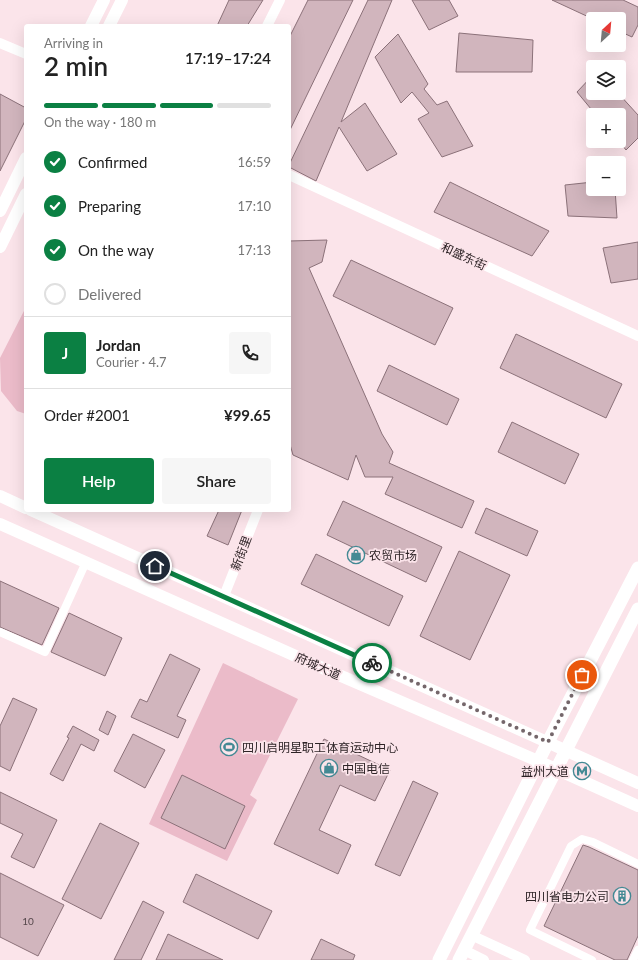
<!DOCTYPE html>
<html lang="en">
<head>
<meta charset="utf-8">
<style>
  :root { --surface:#fff; --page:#f6f6f6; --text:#222; --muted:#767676; --line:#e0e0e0; --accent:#0b8043 }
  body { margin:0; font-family:Lato,"Noto Sans SC",sans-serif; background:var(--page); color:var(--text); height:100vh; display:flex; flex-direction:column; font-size:15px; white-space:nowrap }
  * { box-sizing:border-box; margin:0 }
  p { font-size:13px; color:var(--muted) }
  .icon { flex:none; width:22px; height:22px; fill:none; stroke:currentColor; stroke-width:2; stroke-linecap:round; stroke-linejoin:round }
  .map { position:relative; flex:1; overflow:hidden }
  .drawer { position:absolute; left:24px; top:24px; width:267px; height:488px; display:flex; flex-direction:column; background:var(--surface); border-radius:4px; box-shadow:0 4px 16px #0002 }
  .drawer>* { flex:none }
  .needle { width:26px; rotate:26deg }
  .controls { position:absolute; left:586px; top:12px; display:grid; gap:8px }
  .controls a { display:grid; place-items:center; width:40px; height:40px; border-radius:4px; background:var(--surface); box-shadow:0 4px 16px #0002; font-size:20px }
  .pin { position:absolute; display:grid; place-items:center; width:34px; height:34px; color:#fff; margin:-17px; border:2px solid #fff; border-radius:50%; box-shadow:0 1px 4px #0007 }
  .courier { position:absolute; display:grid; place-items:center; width:40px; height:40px; margin:-20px; border:3px solid #0b8043; border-radius:50%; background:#fff; color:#222; box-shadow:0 1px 5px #0007 }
  .summary em { font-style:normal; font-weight:600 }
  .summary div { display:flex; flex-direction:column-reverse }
  .summary { display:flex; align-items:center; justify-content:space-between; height:68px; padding:0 20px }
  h1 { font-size:26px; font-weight:600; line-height:30px }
  .bar { display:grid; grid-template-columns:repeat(4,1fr); gap:6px 4px; align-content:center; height:48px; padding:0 20px }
  .bar i { height:5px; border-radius:3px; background:var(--line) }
  .bar .selected { background:var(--accent) }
  .bar p { grid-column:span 4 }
  .line { display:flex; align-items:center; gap:10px; padding:0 20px; border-top:1px solid var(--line) }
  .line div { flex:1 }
  .round { display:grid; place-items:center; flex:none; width:42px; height:42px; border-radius:4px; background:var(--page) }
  ol { padding:0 20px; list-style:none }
  li { display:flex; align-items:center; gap:12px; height:44px }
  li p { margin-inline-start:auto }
  li .icon { padding:4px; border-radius:50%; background:var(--accent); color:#fff; stroke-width:4 }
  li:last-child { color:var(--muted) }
  li i { width:22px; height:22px; border:2px solid var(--line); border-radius:50% }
  .action { display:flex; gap:8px; margin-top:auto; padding:8px 20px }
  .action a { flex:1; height:46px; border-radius:4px; background:var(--accent); color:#fff; font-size:16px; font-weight:600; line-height:46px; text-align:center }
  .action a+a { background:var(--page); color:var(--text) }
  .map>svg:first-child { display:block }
</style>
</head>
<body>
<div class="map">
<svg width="638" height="960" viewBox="0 0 638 960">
  <rect width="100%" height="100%" fill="#fbe4ea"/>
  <path fill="#ebbbc9" d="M 26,307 L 26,414 L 17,411 L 1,391 L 0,358 Z
    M 223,663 L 298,699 L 250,795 L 257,800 L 227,861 L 149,824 Z"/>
  <path fill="#d1b5bd" stroke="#8b7179" d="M 229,0 L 263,0 L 247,26 L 217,26 Z
    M 308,0 L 353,0 L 289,132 L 289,38 Z
    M 368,0 L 392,0 L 341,122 L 365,103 L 397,154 L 367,171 L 339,127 L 316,181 L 289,167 L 289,165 Z
    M 412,0 L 449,0 L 458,16 L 429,30 Z
    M 552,0 L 623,0 L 638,7 L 638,25 L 632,37 L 619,31 L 619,19 L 593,19 Z
    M 459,33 L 533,40 L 532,72 L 456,72 Z
    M 398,34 L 428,84 L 424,89 L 437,105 L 447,101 L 473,146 L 442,157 L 418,119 L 429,113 L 412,92 L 401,103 L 375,57 Z
    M 593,75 L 593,93 L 618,93 L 638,115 L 638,138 L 626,150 L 619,141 L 619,115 L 596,115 L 577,92 Z
    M 0,94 L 26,108 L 26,119 L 0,171 Z
    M 450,182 L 549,231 L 532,256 L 434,212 Z
    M 593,182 L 593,189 L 615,189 L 617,218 L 568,216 L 565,185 Z
    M 327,240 L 322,262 L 309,268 L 382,434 L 393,452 L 389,463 L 474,501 L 462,528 L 385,494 L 393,477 L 365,477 L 356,455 L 348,480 L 293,455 L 289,441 L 289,241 Z
    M 638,242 L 638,279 L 611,283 L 603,248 Z
    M 351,260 L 453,308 L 435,345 L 333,296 Z
    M 516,334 L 622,384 L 606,418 L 500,368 Z
    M 389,365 L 459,399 L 447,425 L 377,391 Z
    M 512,422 L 579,454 L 565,484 L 498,452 Z
    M 343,501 L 442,547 L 426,582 L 327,535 Z
    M 486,508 L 538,531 L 527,556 L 475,533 Z
    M 219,510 L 242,510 L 228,545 L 207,536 Z
    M 459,551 L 510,575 L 470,660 L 420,636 Z
    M 316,554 L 403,596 L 389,626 L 301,584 Z
    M 0,581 L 59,608 L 42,645 L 0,627 Z
    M 69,613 L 122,638 L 105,676 L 51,652 Z
    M 170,654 L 200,669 L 177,716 L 186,720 L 178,738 L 131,717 L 140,699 L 147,702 Z
    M 13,698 L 37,709 L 10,771 L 0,766 L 0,726 Z
    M 107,711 L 116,716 L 108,735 L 99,730 Z
    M 73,726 L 99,740 L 94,751 L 81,744 L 63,781 L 50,774 L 69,738 L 67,737 Z
    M 133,734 L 165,750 L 145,788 L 114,771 Z
    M 324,739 L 390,770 L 375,801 L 340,785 L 319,830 L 351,845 L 338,874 L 274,844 Z
    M 182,775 L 245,806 L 225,849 L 161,818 Z
    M 413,781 L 438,793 L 400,876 L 375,865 Z
    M 0,792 L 57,820 L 34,868 L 11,857 L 23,834 L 0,823 Z
    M 100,823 L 139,843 L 101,919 L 62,899 Z
    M 583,845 L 589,847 L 638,870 L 638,936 L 627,960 L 615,960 L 544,926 Z
    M 0,873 L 64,905 L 38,956 L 0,937 Z
    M 196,874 L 272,911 L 258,939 L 183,902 Z
    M 143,901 L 164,912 L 141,960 L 114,960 Z
    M 168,934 L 223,960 L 156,960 Z
    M 321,939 L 355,955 L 353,960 L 311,960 Z"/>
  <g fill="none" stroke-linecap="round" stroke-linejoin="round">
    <path stroke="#fff" stroke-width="8" d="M 0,632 L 45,652 L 86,562
      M 592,960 L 530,930 L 571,846 L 582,839 L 593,842 L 638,864
      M 633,960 L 638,950"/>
    <path stroke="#fff" stroke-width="10" d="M 267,26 L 280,0
      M 0,43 L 26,54
      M 289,175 L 638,336
      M 224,596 L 258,510
      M 471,935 L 525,960
      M 464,950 L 484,960"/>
    <path stroke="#fff" stroke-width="12" d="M 91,26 L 104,0
      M 109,26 L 122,0
      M 0,211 L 26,158
      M 0,247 L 26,194
      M 0,496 L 26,508
      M 31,510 L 638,783
      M 0,524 L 318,666 L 538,761 L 638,806"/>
    <path stroke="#fff" stroke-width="13" d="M 439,960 L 548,742 L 638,568
      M 459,960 L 638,609"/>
  </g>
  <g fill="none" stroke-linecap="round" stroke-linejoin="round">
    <path stroke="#75676b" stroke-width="4" stroke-dasharray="0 7.2" d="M 372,663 L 548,742 L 582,675"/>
    <path stroke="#0b8043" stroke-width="5" d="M 155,566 L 372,663"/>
  </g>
  <defs>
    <symbol id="shop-ring" viewBox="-11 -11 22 22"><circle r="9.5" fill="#fbe4ea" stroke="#438994" stroke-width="1.5"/><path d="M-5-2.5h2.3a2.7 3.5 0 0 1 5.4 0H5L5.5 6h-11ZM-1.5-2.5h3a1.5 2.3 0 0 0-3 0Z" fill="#438994"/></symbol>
    <symbol id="stadium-ring" viewBox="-11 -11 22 22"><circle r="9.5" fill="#fbe4ea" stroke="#438994" stroke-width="1.5"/><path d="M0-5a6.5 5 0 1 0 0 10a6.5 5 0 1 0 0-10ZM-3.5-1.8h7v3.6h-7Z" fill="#438994"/></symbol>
    <symbol id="metro-ring" viewBox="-11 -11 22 22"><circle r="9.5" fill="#fbe4ea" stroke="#438994" stroke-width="1.5"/><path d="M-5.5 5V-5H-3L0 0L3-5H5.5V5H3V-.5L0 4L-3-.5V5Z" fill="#438994"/></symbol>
    <symbol id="building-ring" viewBox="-11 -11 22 22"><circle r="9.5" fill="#fbe4ea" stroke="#438994" stroke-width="1.5"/><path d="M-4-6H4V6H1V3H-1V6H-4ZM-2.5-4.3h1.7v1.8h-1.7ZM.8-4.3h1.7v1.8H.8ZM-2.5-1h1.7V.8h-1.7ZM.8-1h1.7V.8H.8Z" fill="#438994"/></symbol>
  </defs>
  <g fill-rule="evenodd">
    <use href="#shop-ring" x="346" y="545" width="20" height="20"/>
    <use href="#stadium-ring" x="219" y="737" width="20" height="20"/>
    <use href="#shop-ring" x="319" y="758" width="20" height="20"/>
    <use href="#metro-ring" x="572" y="761" width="20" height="20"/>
    <use href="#building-ring" x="612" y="886" width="20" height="20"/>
  </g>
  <g text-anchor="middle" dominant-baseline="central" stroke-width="3.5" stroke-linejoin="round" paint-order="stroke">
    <g font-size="10" fill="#56484c">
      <text x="28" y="921">10</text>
    </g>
    <g font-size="12" fill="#2d2326" stroke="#fbe4ea">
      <text transform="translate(464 256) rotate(25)">和盛东街</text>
      <text transform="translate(241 553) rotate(-69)">新街里</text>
      <text transform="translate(318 666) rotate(24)">府城大道</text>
    </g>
    <g font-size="12" fill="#2d2326" stroke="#fbe4ea" text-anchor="start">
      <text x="369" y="555">农贸市场</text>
      <text x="242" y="747">四川启明星职工体育运动中心</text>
      <text x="342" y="768">中国电信</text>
      <text x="569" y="771" text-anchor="end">益州大道</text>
      <text x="609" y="896" text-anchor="end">四川省电力公司</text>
    </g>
  </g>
</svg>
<div class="controls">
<a><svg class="needle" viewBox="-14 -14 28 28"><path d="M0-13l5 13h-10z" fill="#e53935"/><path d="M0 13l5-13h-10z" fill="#767676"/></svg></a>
<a><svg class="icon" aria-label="layers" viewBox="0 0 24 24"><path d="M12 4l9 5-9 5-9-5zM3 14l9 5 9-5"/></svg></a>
<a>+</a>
<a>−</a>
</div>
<div class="pin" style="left:582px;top:675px;background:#ea580c"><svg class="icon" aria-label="bag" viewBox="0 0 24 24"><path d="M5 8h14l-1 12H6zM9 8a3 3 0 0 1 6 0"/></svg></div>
<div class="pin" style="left:155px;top:566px;background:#1f2937"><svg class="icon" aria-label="home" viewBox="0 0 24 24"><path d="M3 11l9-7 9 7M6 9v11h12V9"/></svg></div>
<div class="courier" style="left:372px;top:663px"><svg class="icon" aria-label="bike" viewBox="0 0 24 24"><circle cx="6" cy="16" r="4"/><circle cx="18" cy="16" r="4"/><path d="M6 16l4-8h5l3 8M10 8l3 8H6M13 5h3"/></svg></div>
<section class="drawer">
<div class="summary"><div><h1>2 min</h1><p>Arriving in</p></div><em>17:19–17:24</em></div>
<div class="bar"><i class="selected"></i><i class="selected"></i><i class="selected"></i><i></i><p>On the way · 180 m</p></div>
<ol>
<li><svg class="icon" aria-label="check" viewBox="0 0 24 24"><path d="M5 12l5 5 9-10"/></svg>Confirmed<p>16:59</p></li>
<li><svg class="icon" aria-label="check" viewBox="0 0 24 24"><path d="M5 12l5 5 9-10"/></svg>Preparing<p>17:10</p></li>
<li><svg class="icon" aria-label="check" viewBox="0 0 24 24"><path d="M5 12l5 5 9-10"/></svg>On the way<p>17:13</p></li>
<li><i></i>Delivered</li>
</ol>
<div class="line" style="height:72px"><b class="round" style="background:var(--accent);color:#fff">J</b><div><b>Jordan</b><p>Courier · 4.7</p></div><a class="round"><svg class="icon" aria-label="phone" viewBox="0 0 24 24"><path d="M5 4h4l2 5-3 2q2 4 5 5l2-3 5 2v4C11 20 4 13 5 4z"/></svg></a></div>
<div class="line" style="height:52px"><div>Order #2001</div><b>¥99.65</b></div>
<div class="action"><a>Help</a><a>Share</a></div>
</section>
</div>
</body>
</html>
